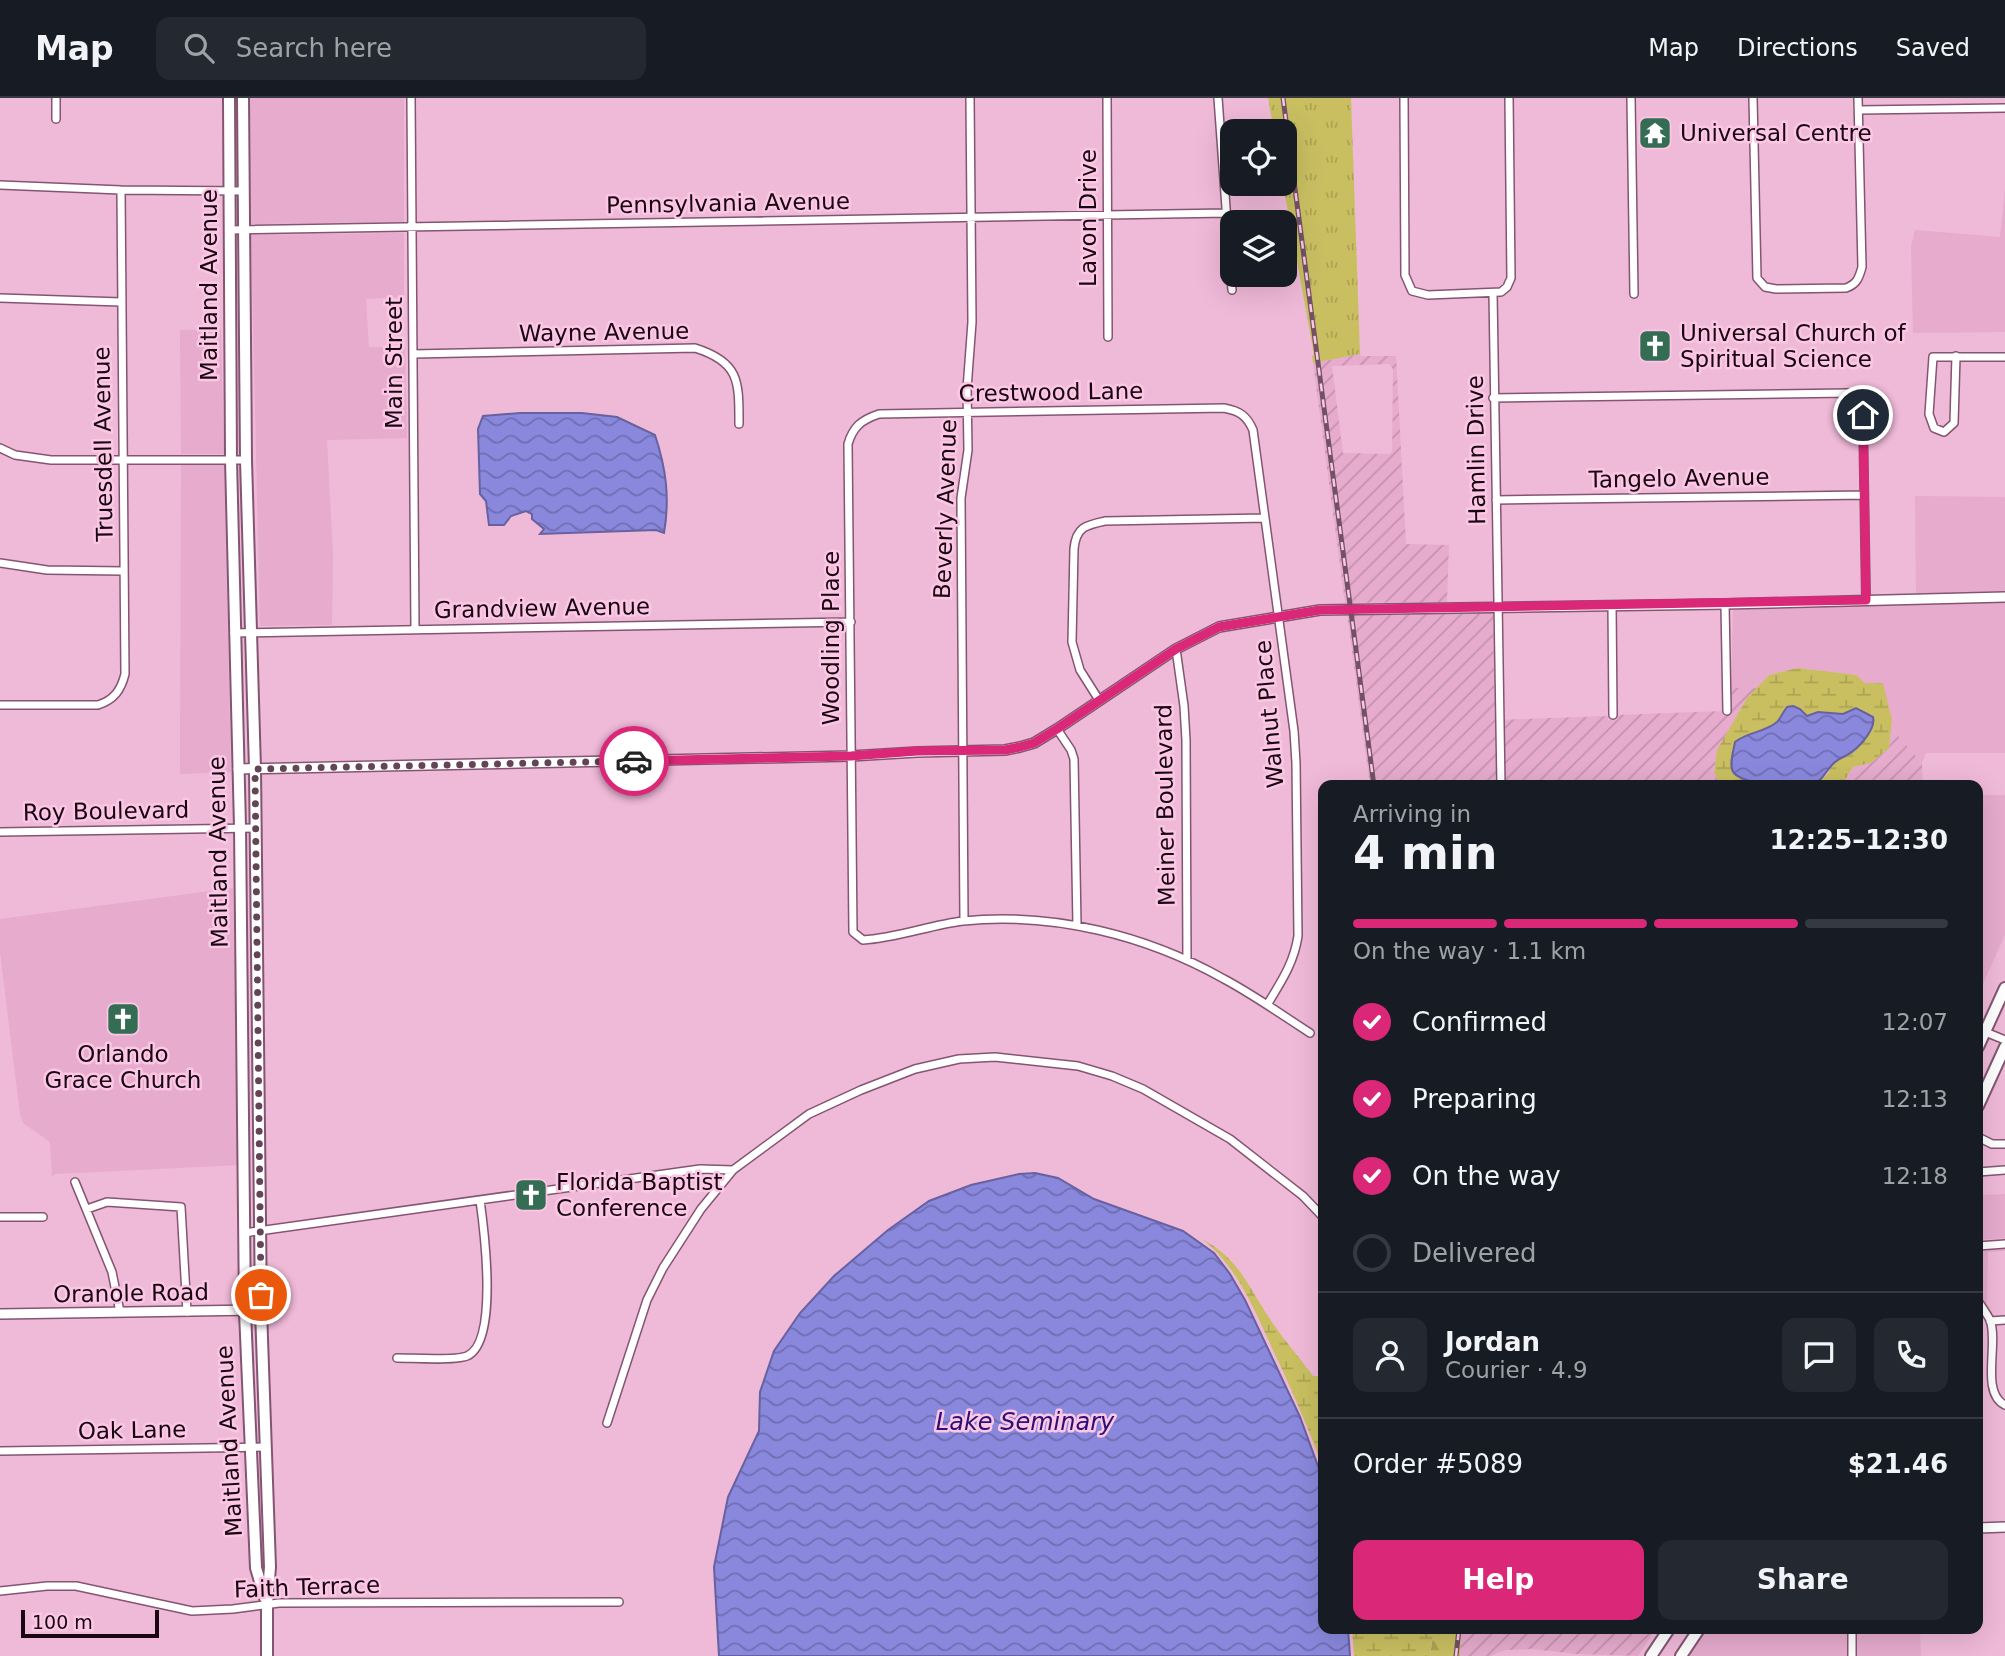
<!DOCTYPE html>
<html lang="en">
<head>
<meta charset="utf-8">
<style>
  :root { --surface:#171b24; --page:#242831; --text:#f1f3f6; --muted:#9ea1a6; --line:#363941; --accent:#db2777 }
  body { margin:0; font-family:"DejaVu Sans",sans-serif; background:var(--page); color:var(--text); height:100vh; display:flex; flex-direction:column; font-size:26px; white-space:nowrap }
  * { box-sizing:border-box; margin:0 }
  p { font-size:23px; color:var(--muted) }
  .icon { flex:none; width:38px; height:38px; fill:none; stroke:currentColor; stroke-width:2; stroke-linecap:round; stroke-linejoin:round }
  .map { position:relative; flex:1; overflow:hidden }
  .side { position:absolute; left:1318px; top:682px; width:665px; height:854px; display:flex; flex-direction:column; background:var(--surface); border-radius:14px; box-shadow:0 7px 28px #0002 }
  .side>* { flex:none }
  .controls { position:absolute; left:1220px; top:21px; display:grid; gap:14px }
  .controls a { display:grid; place-items:center; width:77px; height:77px; border-radius:14px; background:var(--surface); box-shadow:0 7px 28px #0002; font-size:35px }
  .scale { position:absolute; left:21px; bottom:18px; width:138px; box-sizing:border-box; padding-left:7px; border:4px solid #180611; border-top:0; font-size:19px; line-height:24px; white-space:nowrap; color:#180611; -webkit-text-stroke:5px #fcc6e5; paint-order:stroke }
  .pin { position:absolute; display:grid; place-items:center; width:60px; height:60px; color:#fff; margin:-30px; border:4px solid #fff; border-radius:50%; box-shadow:0 2px 7px #0007 }
  .courier { position:absolute; display:grid; place-items:center; width:70px; height:70px; margin:-35px; border:5px solid #db2777; border-radius:50%; background:#fff; color:#222; box-shadow:0 2px 9px #0007 }
  .headline em { font-style:normal; font-weight:600 }
  .headline div { display:flex; flex-direction:column-reverse }
  .headline { display:flex; align-items:center; justify-content:space-between; height:119px; padding:0 35px }
  h1 { font-size:46px; font-weight:600; line-height:52px }
  .bar { display:grid; grid-template-columns:repeat(4,1fr); gap:10px 7px; align-content:center; height:84px; padding:0 35px }
  .bar i { height:9px; border-radius:5px; background:var(--line) }
  .bar .selected { background:var(--accent) }
  .bar p { grid-column:span 4 }
  .line { display:flex; align-items:center; gap:18px; padding:0 35px; border-top:2px solid var(--line) }
  .line div { flex:1 }
  .round { display:grid; place-items:center; flex:none; width:74px; height:74px; border-radius:14px; background:var(--page) }
  ol { padding:0 35px; list-style:none }
  li { display:flex; align-items:center; gap:21px; height:77px }
  li p { margin-inline-start:auto }
  li .icon { padding:7px; border-radius:50%; background:var(--accent); color:#fff; stroke-width:4 }
  li:last-child { color:var(--muted) }
  li i { width:38px; height:38px; border:4px solid var(--line); border-radius:50% }
  .primary-button { display:flex; gap:14px; margin-top:auto; padding:14px 35px }
  .primary-button a { flex:1; height:80px; border-radius:14px; background:var(--accent); color:#fff; font-size:28px; font-weight:600; line-height:80px; text-align:center }
  .primary-button a+a { background:var(--page); color:var(--text) }
  header { display:flex; align-items:center; gap:42px; box-sizing:border-box; height:98px; padding:0 35px; background:var(--surface); border-bottom:2px solid var(--line) }
  header strong { font-size:33px }
  nav { display:flex; gap:38px; margin-inline-start:auto; font-size:24px }
  .search { width:490px; height:63px; background:var(--page); display:flex; align-items:center; gap:18px; box-sizing:border-box; padding:0 24px; border-radius:14px; color:var(--muted); font-size:26px }
  .map>svg:first-child { display:block }
</style>
</head>
<body>
<header>
<strong>Map</strong>
<div class="search"><svg class="icon" aria-label="search" viewBox="0 0 24 24"><circle cx="10" cy="10" r="6"/><path d="M15 15l6 6"/></svg>Search here</div>
<nav><a>Map</a><a>Directions</a><a>Saved</a></nav>
</header>
<div class="map">
<svg width="2005" height="1558" viewBox="0 0 2005 1558">
  <defs>
    <pattern id="industrial-furrows" width="10" height="10" patternUnits="userSpaceOnUse" patternTransform="scale(1.75)"><rect width="10" height="10" fill="#e6abcd"/><path d="M-1 1l2-2M0 10L10 0M9 11l2-2" fill="none" stroke="#c592af"/></pattern>
    <pattern id="grass-tufts" width="24" height="20" patternUnits="userSpaceOnUse" patternTransform="scale(1.75)"><rect width="24" height="20" fill="#c9bf61"/><path d="M3 7l-1-3M5 7V3M7 7l1-3M15 17l-1-3M17 17v-4M19 17l1-3" fill="none" stroke="#aca353"/></pattern>
    <pattern id="forest-firs" width="22" height="20" patternUnits="userSpaceOnUse" patternTransform="scale(1.75)"><rect width="22" height="20" fill="#c9bf61"/><path d="M5 1l3.5 6h-7zM16 11l3.5 6h-7z" fill="#aca353"/></pattern>
    <pattern id="wetland-marsh" width="20" height="14" patternUnits="userSpaceOnUse" patternTransform="scale(1.75)"><rect width="20" height="14" fill="#c9bf61"/><path d="M1 5h8M5 5V1M11 12h8M15 12V8" fill="none" stroke="#aca353"/></pattern>
    <pattern id="water-waves" width="16" height="10" patternUnits="userSpaceOnUse" patternTransform="scale(1.75)"><rect width="16" height="10" fill="#8988dd"/><path d="M0 5q4-4 8 0t8 0" fill="none" stroke="#6f6db2"/></pattern>
  </defs>
  <rect width="100%" height="100%" fill="#efb9d8"/>
  <path fill="#e6abcd" d="M 249,0 L 404,0 L 404,124 L 251,126 Z
    M 2005,91 L 2005,234 L 1913,235 L 1911,149 L 1915,132 L 2000,139 Z
    M 404,135 L 404,199 L 366,201 L 369,249 L 405,250 L 407,340 L 327,342 L 333,457 L 332,527 L 260,528 L 251,137 Z
    M 221,231 L 224,356 L 181,356 L 180,232 Z
    M 181,367 L 224,367 L 231,674 L 180,676 Z
    M 1915,398 L 2005,399 L 2005,493 L 1916,496 Z
    M 2005,504 L 2005,655 L 1926,655 L 1922,665 L 1891,630 L 1892,622 L 1857,577 L 1798,570 L 1769,577 L 1757,590 L 1731,590 L 1733,512 Z
    M 1978,697 L 2005,697 L 2005,837 L 1978,897 Z
    M 233,790 L 239,1067 L 55,1076 L 52,1079 L 50,1044 L 23,1025 L 20,1016 L 0,854 L 0,821 Z
    M 2005,1096 L 2005,1140 L 1978,1142 L 1978,1097 Z
    M 2005,1151 L 2005,1153 L 1988,1154 L 1987,1209 L 1978,1196 L 1978,1153 Z
    M 1704,1531 L 1847,1531 L 1847,1558 L 1687,1558 Z
    M 1857,1531 L 1920,1531 L 1921,1558 L 1857,1558 Z"/>
  <path fill="url(#industrial-furrows)" fill-rule="evenodd" d="M 1360,256 L 1361,258 L 1396,258 L 1406,446 L 1449,447 L 1447,504 L 1345,505 L 1313,265 ZM 1389,266 L 1393,271 L 1392,354 L 1388,356 L 1343,355 L 1332,268 Z
    M 1493,514 L 1495,617 L 1498,617 L 1498,622 L 1608,618 L 1608,622 L 1617,622 L 1618,617 L 1722,613 L 1723,618 L 1731,618 L 1731,590 L 1757,590 L 1747,600 L 1717,652 L 1714,675 L 1722,688 L 1370,688 L 1347,516 Z
    M 1891,630 L 1922,665 L 1923,688 L 1841,688 L 1853,669 L 1871,665 L 1889,650 Z
    M 1461,1531 L 1656,1531 L 1638,1558 L 1576,1556 L 1532,1551 L 1505,1552 L 1491,1558 L 1460,1558 Z"/>
  <path fill="url(#grass-tufts)" d="M 1268,0 L 1351,0 L 1360,256 L 1313,265 L 1312,258 L 1314,257 L 1283,86 L 1284,33 L 1274,33 Z"/>
  <path fill="url(#forest-firs)" d="M 1434,1531 L 1461,1531 L 1460,1558 L 1430,1558 Z"/>
  <path fill="url(#wetland-marsh)" d="M 1798,570 L 1857,577 L 1864,585 L 1883,585 L 1892,622 L 1889,650 L 1871,665 L 1853,669 L 1841,688 L 1811,688 L 1828,676 L 1832,666 L 1851,655 L 1868,634 L 1856,610 L 1843,616 L 1826,614 L 1807,618 L 1787,609 C 1784,614 1781,620 1777,624 C 1766,634 1747,634 1735,644 C 1728,679 1731,673 1760,688 L 1722,688 L 1714,675 L 1717,652 L 1747,600 L 1769,577 Z
    M 1202,1141 C 1239,1161 1246,1185 1268,1218 C 1281,1239 1299,1258 1313,1278 L 1323,1278 L 1323,1370 C 1308,1329 1291,1290 1272,1250 C 1254,1211 1237,1168 1202,1141 Z
    M 1352,1531 L 1434,1531 L 1430,1558 L 1354,1558 Z"/>
  <path fill="url(#water-waves)" stroke="#6761a0" stroke-width="2" d="M 520,315 L 582,315 L 617,319 L 655,337 C 666,370 670,400 664,435 L 656,432 L 540,436 L 544,431 L 532,421 L 532,416 L 526,413 L 511,418 L 504,427 L 489,427 L 486,403 L 480,396 L 478,331 L 483,318 Z
    M 1793,608 L 1800,611 L 1807,618 L 1818,614 L 1843,616 L 1856,610 L 1873,619 C 1876,630 1862,646 1852,654 C 1847,658 1839,660 1834,665 C 1826,672 1823,683 1812,687 C 1797,692 1743,686 1734,675 C 1728,669 1734,651 1735,644 C 1747,634 1766,634 1777,624 C 1781,620 1783,614 1787,609 Z
    M 1035,1075 L 1058,1080 L 1094,1101 L 1183,1133 L 1214,1155 L 1230,1176 L 1245,1202 L 1300,1319 L 1323,1382 L 1323,1531 L 1348,1531 L 1350,1558 L 719,1558 L 714,1469 L 728,1399 L 759,1333 L 760,1294 L 774,1253 L 800,1215 L 834,1178 L 888,1132 L 929,1103 L 971,1087 L 1019,1076 Z"/>
  <g fill="none" stroke-linecap="round" stroke-linejoin="round">
    <defs>
      <path id="minor" d="M 411,0 L 415,531
        M 1107,0 L 1108,239
        M 1218,0 L 1232,192
        M 1404,0 L 1405,177 L 1412,193 L 1428,197 L 1501,194 L 1507,189 L 1511,180 L 1509,0
        M 1631,0 L 1634,196
        M 1753,0 L 1757,180 L 1765,189 L 1776,191 L 1846,190 C 1857,186 1859,180 1862,169 L 1858,0
        M 1859,12 L 2005,10
        M 56,21 L 56,0
        M 0,87 L 121,92 L 244,93
        M 229,132 L 1227,115
        M 1493,195 L 1501,688
        M 0,200 L 121,204
        M 413,256 L 695,250 C 740,264 739,284 739,326
        M 1956,258 L 1954,325 L 1944,334 L 1934,330 L 1929,316 L 1933,259 L 2005,259
        M 1493,300 L 1848,295 L 1856,299 L 1863,317 L 1866,502
        M 0,350 L 15,357 L 51,362 L 246,362
        M 1496,402 L 1864,397
        M 0,465 L 47,472 L 123,473
        M 1725,506 L 1727,613
        M 1612,507 L 1613,617
        M 234,535 L 851,524
        M 1176,551 L 1184,608 L 1186,642 L 1187,862
        M 1099,602 L 1080,572 L 1072,544 L 1074,451 C 1076,429 1086,427 1105,423 L 1265,420
        M 0,607 L 98,607 C 114,602 121,592 125,576 L 121,92
        M 1057,631 L 1071,652 L 1074,661 L 1077,827
        M 0,734 L 256,730
        M 964,823 L 961,400 L 968,352 L 967,291 L 972,224 L 970,0
        M 1267,907 C 1281,884 1294,865 1298,838 L 1296,665 L 1294,633 L 1253,332 C 1247,318 1240,313 1224,310 L 879,316 C 861,322 853,329 848,346 L 853,834 L 863,842 C 897,840 930,827 963,823 C 1053,814 1146,837 1224,881 C 1254,897 1282,917 1310,935
        M 1978,931 L 2005,942
        M 1978,1039 L 1992,1046 L 2005,1046
        M 1978,1074 L 2005,1072
        M 75,1084 L 112,1174 L 120,1214
        M 87,1111 L 107,1104 L 181,1109 L 187,1214
        M 0,1119 L 43,1119
        M 244,1135 L 700,1071 L 733,1072
        M 1978,1148 L 2005,1146
        M 1978,1203 C 1982,1209 1987,1216 1990,1222 C 1999,1245 1980,1295 2005,1307
        M 1990,1223 L 2005,1222
        M 397,1260 C 413,1260 455,1263 467,1258 C 499,1244 484,1131 480,1102
        M 607,1325 L 647,1202 L 663,1170 L 701,1111 L 733,1072 L 809,1016 L 861,992 L 915,971 L 959,961 L 995,959 L 1078,968 L 1112,978 L 1143,991 L 1230,1041 L 1303,1098 L 1323,1119
        M 0,1353 L 265,1349
        M 0,1493 L 47,1488 L 76,1488 L 192,1513 L 233,1511 L 279,1505 L 619,1504
        M 1852,1531 L 1852,1558"/>
      <path id="tertiary" d="M 238,671 L 851,658 L 917,654 L 1005,652 L 1020,649 L 1034,645 L 1057,631 L 1176,551 L 1219,529 L 1320,512 L 1725,506 L 2005,499
        M 0,1216 L 261,1212
        M 1978,1430 L 2005,1429"/>
      <path id="secondary" d="M 229,0 L 231,362 L 240,729 L 245,1214 L 256,1470 L 265,1500
        M 243,0 L 246,362 L 255,671 L 261,1212 L 270,1469 L 267,1506 L 267,1558"/>
      <path id="primary" d="M 1978,949 L 2005,890
        M 1978,1008 L 2005,949
        M 1651,1558 L 1669,1531
        M 1681,1558 L 1699,1531"/>
    </defs>
    <use href="#minor" stroke="#845571" stroke-width="10"/>
    <use href="#tertiary" stroke="#845571" stroke-width="12"/>
    <use href="#secondary" stroke="#845571" stroke-width="14"/>
    <use href="#primary" stroke="#845571" stroke-width="14"/>
    <use href="#minor" stroke="#fff" stroke-width="7"/>
    <use href="#tertiary" stroke="#fff" stroke-width="9"/>
    <use href="#secondary" stroke="#fff" stroke-width="10"/>
    <use href="#primary" stroke="#fff" stroke-width="10"/>
    <defs>
      <path id="rail" d="M 1283,0 L 1374,688
        M 1456,1558 L 1459,1531"/>
    </defs>
    <use href="#rail" stroke="#725165" stroke-width="5"/>
    <use href="#rail" stroke="#fcc6e5" stroke-width="2.5" stroke-dasharray="8" stroke-linecap="butt"/>
  </g>
  <g fill="none" stroke-linecap="round" stroke-linejoin="round">
    <path stroke="#634557" stroke-width="7" stroke-dasharray="0 12.6" d="M 261,1197 L 255,671 L 634,663"/>
    <path stroke="#db2777" stroke-width="9" d="M 634,663 L 851,658 L 917,653 L 1005,652 L 1020,649 L 1034,645 L 1057,631 L 1176,551 L 1219,529 L 1320,512 L 1866,502 L 1863,317"/>
  </g>
  <defs>
    <symbol id="temple-square" viewBox="-11 -11 22 22"><rect x="-9" y="-9" width="18" height="18" rx="4" fill="#356d54" stroke="#fcc6e5"/><path d="M0-6L5-2H3V0L6.5 2.5H4V6H1.5V3h-3V6H-4V2.5H-6.5L-3 0V-2H-5Z" fill="#fff"/></symbol>
    <symbol id="church-square" viewBox="-11 -11 22 22"><rect x="-9" y="-9" width="18" height="18" rx="4" fill="#356d54" stroke="#fcc6e5"/><path d="M-1.2-6h2.4v3.5h3.3v2.4h-3.3V6h-2.4V-.1h-3.3v-2.4h3.3Z" fill="#fff"/></symbol>
  </defs>
  <g fill-rule="evenodd">
    <use href="#temple-square" x="1636" y="16" width="38" height="38"/>
    <use href="#church-square" x="1636" y="229" width="38" height="38"/>
    <use href="#church-square" x="104" y="902" width="38" height="38"/>
    <use href="#church-square" x="512" y="1078" width="38" height="38"/>
  </g>
  <g text-anchor="middle" dominant-baseline="central" stroke-width="5" stroke-linejoin="round" paint-order="stroke">
    <g font-size="23" fill="#180611" stroke="#fcc6e5" text-anchor="start">
      <text x="1680" y="35">Universal Centre</text>
      <text x="1680" y="235">Universal Church of<tspan x="1680" dy="26">Spiritual Science</tspan></text>
      <text x="123" y="956" text-anchor="middle">Orlando<tspan x="123" dy="26">Grace Church</tspan></text>
      <text x="556" y="1084">Florida Baptist<tspan x="556" dy="26">Conference</tspan></text>
    </g>
    <g font-size="23" fill="#180611" stroke="#fcc6e5">
      <text transform="translate(728 105) rotate(-1)">Pennsylvania Avenue</text>
      <text transform="translate(1088 120) rotate(-90)">Lavon Drive</text>
      <text transform="translate(209 187) rotate(-90)">Maitland Avenue</text>
      <text transform="translate(604 234) rotate(-1)">Wayne Avenue</text>
      <text transform="translate(394 265) rotate(-90)">Main Street</text>
      <text transform="translate(1051 294) rotate(-1)">Crestwood Lane</text>
      <text transform="translate(103 346) rotate(-91)">Truesdell Avenue</text>
      <text transform="translate(1476 352) rotate(-91)">Hamlin Drive</text>
      <text transform="translate(1679 380) rotate(-1)">Tangelo Avenue</text>
      <text transform="translate(945 411) rotate(-88)">Beverly Avenue</text>
      <text transform="translate(542 510) rotate(-1)">Grandview Avenue</text>
      <text transform="translate(831 540) rotate(-90)">Woodling Place</text>
      <text transform="translate(1269 616) rotate(-95)">Walnut Place</text>
      <text transform="translate(1165 707) rotate(-91)">Meiner Boulevard</text>
      <text transform="translate(106 713) rotate(-1)">Roy Boulevard</text>
      <text transform="translate(218 754) rotate(-91)">Maitland Avenue</text>
      <text transform="translate(131 1195) rotate(-1)">Oranole Road</text>
      <text transform="translate(132 1332) rotate(-1)">Oak Lane</text>
      <text transform="translate(229 1343) rotate(-93)">Maitland Avenue</text>
      <text transform="translate(307 1489) rotate(-2)">Faith Terrace</text>
    </g>
    <g font-size="24" font-style="italic" fill="#2a1175" stroke="#fcc6e5">
      <text x="1025" y="1324">Lake Seminary</text>
    </g>
  </g>
</svg>
<div class="controls">
<a><svg class="icon" aria-label="locate" viewBox="0 0 24 24"><circle cx="12" cy="12" r="6"/><path d="M12 2v4M12 18v4M2 12h4M18 12h4"/></svg></a>
<a><svg class="icon" aria-label="layers" viewBox="0 0 24 24"><path d="M12 4l9 5-9 5-9-5zM3 14l9 5 9-5"/></svg></a>
</div>
<div class="scale">100 m</div>
<div class="pin" style="left:261px;top:1197px;background:#ea580c"><svg class="icon" aria-label="bag" viewBox="0 0 24 24"><path d="M5 8h14l-1 12H6zM9 8a3 3 0 0 1 6 0"/></svg></div>
<div class="pin" style="left:1863px;top:317px;background:#1f2937"><svg class="icon" aria-label="home" viewBox="0 0 24 24"><path d="M3 11l9-7 9 7M6 9v11h12V9"/></svg></div>
<div class="courier" style="left:634px;top:663px"><svg class="icon" aria-label="car" viewBox="0 0 24 24"><path d="M5 17H2v-5l4-1 3-4h7l3 4 3 1v5h-3M9 17h6M6 11h13"/><circle cx="7" cy="17" r="2"/><circle cx="17" cy="17" r="2"/></svg></div>
<section class="side">
<div class="headline"><div><h1>4 min</h1><p>Arriving in</p></div><em>12:25–12:30</em></div>
<div class="bar"><i class="selected"></i><i class="selected"></i><i class="selected"></i><i></i><p>On the way · 1.1 km</p></div>
<ol>
<li><svg class="icon" aria-label="check" viewBox="0 0 24 24"><path d="M5 12l5 5 9-10"/></svg>Confirmed<p>12:07</p></li>
<li><svg class="icon" aria-label="check" viewBox="0 0 24 24"><path d="M5 12l5 5 9-10"/></svg>Preparing<p>12:13</p></li>
<li><svg class="icon" aria-label="check" viewBox="0 0 24 24"><path d="M5 12l5 5 9-10"/></svg>On the way<p>12:18</p></li>
<li><i></i>Delivered</li>
</ol>
<div class="line" style="height:126px"><a class="round"><svg class="icon" aria-label="person" viewBox="0 0 24 24"><circle cx="12" cy="8" r="4"/><path d="M4 21q1-7 8-7t8 7"/></svg></a><div><b>Jordan</b><p>Courier · 4.9</p></div><a class="round"><svg class="icon" aria-label="chat" viewBox="0 0 24 24"><path d="M4 5h16v11H9l-5 4z"/></svg></a><a class="round"><svg class="icon" aria-label="phone" viewBox="0 0 24 24"><path d="M5 4h4l2 5-3 2q2 4 5 5l2-3 5 2v4C11 20 4 13 5 4z"/></svg></a></div>
<div class="line" style="height:91px"><div>Order #5089</div><b>$21.46</b></div>
<div class="primary-button"><a>Help</a><a>Share</a></div>
</section>
</div>
</body>
</html>
